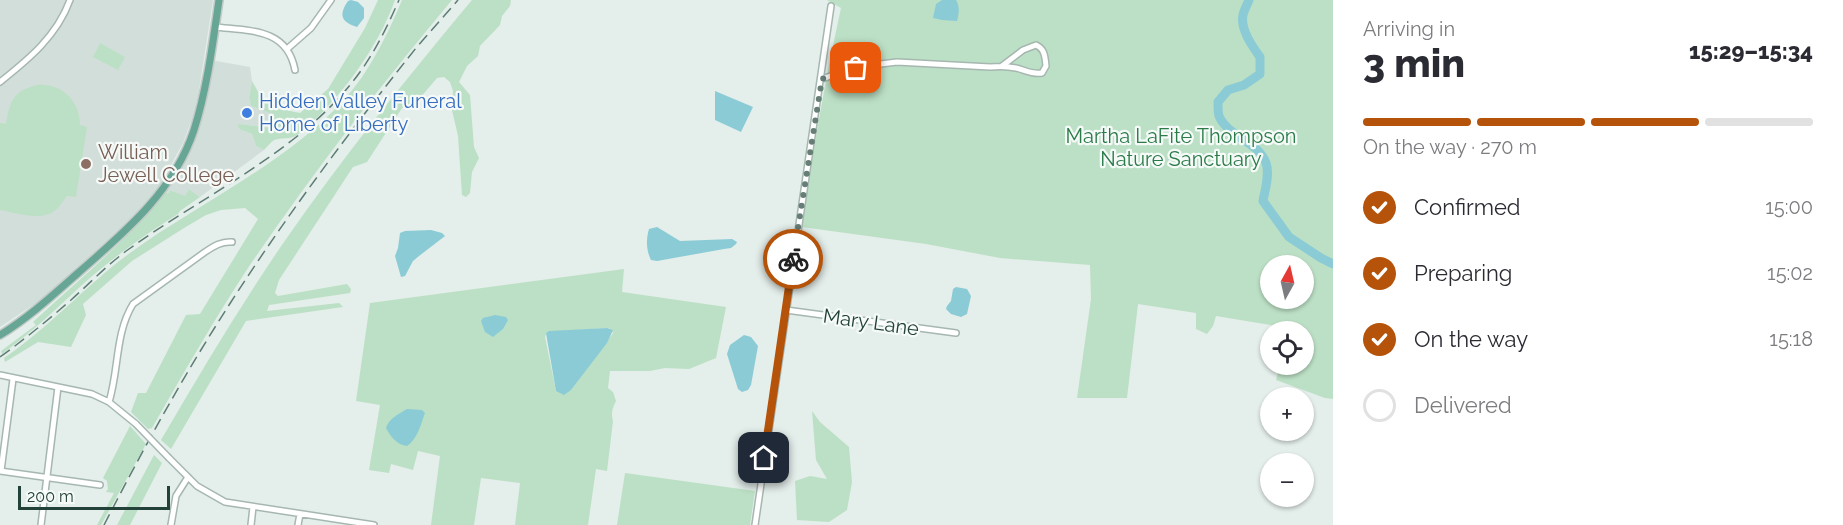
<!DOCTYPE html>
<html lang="en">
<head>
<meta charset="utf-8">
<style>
  :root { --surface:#fff; --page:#f2f2f3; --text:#2b2b33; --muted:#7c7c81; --line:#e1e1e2; --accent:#b45309 }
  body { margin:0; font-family:Raleway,sans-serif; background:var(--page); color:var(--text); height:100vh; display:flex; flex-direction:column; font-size:22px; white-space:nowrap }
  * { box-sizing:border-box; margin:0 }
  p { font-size:20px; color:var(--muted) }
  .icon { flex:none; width:33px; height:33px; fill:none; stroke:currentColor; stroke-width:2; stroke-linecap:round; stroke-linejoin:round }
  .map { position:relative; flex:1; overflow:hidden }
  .details { display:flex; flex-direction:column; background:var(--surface); width:510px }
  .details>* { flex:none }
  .needle { width:39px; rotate:8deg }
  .controls { position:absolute; left:1260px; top:255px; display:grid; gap:12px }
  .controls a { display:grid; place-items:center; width:54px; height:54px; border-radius:50%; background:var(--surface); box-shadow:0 2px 4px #0004; font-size:30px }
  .scale { position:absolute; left:18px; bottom:15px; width:152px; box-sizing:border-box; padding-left:6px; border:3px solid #224138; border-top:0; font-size:16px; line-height:21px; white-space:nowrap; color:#224138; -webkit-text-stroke:4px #f5faf8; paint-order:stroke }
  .pin { position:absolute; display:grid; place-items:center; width:51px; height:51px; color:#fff; margin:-26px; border-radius:12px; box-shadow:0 3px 9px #0006 }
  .courier { position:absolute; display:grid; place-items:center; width:60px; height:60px; margin:-30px; border:4px solid #b45309; border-radius:50%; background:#fff; color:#222; box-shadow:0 2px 8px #0007 }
  .head em { font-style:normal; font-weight:800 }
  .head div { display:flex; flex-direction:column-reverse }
  .head { display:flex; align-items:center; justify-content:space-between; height:102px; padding:0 30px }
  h1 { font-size:39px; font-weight:800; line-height:45px }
  .bar { display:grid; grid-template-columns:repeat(4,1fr); gap:9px 6px; align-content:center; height:72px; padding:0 30px }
  .bar i { height:8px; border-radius:4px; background:var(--line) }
  .bar .active { background:var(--accent) }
  .bar p { grid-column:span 4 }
  ol { padding:0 30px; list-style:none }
  li { display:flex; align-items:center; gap:18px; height:66px }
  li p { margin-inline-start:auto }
  li .icon { padding:6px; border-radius:50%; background:var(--accent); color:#fff; stroke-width:4 }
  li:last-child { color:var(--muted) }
  li i { width:33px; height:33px; border:3px solid var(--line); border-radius:50% }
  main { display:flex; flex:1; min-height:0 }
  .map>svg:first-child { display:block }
</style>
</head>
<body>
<main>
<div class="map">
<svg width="1333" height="525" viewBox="0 0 1333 525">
  <rect width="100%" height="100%" fill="#e4eeea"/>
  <path fill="#d2ded9" d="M 0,0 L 213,0 L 198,96 L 193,116 L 183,143 L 160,185 L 133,218 L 39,301 L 0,327 Z
    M 216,61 L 250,67 L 252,81 L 249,98 L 251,106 L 273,113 L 272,128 L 239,124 L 241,130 L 252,134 L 256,146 L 264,150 L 200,197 L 189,189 L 185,197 L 171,190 L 169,193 L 166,192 L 195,138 L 205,106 L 212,62 Z"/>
  <path fill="#bce0c5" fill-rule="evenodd" d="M 378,0 L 395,0 C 378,48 337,104 297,135 C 290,140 282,137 274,140 C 271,142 267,147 264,150 L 256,146 L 252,134 L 241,130 L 238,127 L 239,124 L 272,128 L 273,114 L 251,106 L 249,98 L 252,81 L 262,99 L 280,109 L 300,113 L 328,89 L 365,28 Z
    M 402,0 L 452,0 C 380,86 311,175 248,268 C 214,320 183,374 152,428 L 148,429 L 131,412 L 138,393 L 146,393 L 186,315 L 200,314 L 258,219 L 245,208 L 221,210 L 206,215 L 184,228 L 132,261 L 83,304 L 86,315 L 71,347 L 38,342 L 5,362 L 4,358 C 50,327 86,285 130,253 C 204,199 309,153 362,77 C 378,53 391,27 402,0 Z
    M 472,0 L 511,0 L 510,6 L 502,16 L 500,25 L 480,46 L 478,56 L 467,66 L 459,82 L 470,95 L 474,147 L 479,158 L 472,172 L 470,193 L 466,197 L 462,195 L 458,136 L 452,110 L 453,91 L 450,82 L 444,77 L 437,78 L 414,105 L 402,108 L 367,162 L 353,167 L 279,280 L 275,293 L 278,296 L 347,284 L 351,289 L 350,293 L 269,305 L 267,311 L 339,303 L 343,307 L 246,321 L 171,449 L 161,440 C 200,373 240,306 284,242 C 342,158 407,78 472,0 Z
    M 827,0 L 1333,0 L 1333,399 L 1325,398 L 1276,380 L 1280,365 L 1304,364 L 1304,347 L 1307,346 L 1306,331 L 1216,316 L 1213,326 L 1207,334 L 1196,329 L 1196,313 L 1138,304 L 1127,398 L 1077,398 L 1091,299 L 1090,265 L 1000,258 L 926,244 L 802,227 C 812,154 825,81 841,8 ZM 1270,266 L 1304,266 L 1304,298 L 1270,298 Z
    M 100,43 L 125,57 L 118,70 L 93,57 Z
    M 37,85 C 62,83 80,101 80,125 L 87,127 L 76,197 L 67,196 C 64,200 61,204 58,208 C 43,223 18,213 0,210 L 0,123 L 6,124 C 10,101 13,91 37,85 Z
    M 189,189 L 200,197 L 180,211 L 178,214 C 144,235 111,259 82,285 C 55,310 32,332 2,354 L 1,351 L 36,325 L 33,322 C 78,280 127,242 164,192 L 169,193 L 170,190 L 185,196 Z
    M 624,269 L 622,292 L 726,307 L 716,358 L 689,369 L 665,368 L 650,371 L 610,371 L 608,388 L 613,392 L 616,401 C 612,409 611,413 613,421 L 607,471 L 596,469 L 588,525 L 515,525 L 520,483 L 481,478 L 474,525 L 431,525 L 440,456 L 418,451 L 413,470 L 391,464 L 389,473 L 369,470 L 380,405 L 356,401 L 370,303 ZM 607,328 L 611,329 L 613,333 L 571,390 L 556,391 L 545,337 L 547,332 Z
    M 812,411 L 820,422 L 849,447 L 852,482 L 847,510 L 829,522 L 797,520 L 795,481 L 810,476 L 827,479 L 816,460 Z
    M 130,426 L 146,444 L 101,525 L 97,525 L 114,493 L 106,492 L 108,489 L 107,481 L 103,478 Z
    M 154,455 L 162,463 L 130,525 L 117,525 Z
    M 625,473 L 755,491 L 750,525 L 617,525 Z"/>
  <path fill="#8acbd6" d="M 351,0 L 358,2 L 364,8 L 364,18 L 357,27 C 340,22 339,14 348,1 Z
    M 942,0 L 956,0 C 960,7 959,13 957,21 L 942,20 L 933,18 L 936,4 Z
    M 715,91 L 753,107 L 741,132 L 715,120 Z
    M 657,227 L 680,241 L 732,239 L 737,242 L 736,244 L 731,248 L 724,249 L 657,261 L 651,260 C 646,250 646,239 649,229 Z
    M 431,230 L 442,233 L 445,236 L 419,256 L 413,261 L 405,276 L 401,277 L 395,256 L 398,248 L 400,233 L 405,231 Z
    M 956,287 L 967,289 L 971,296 L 967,314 L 961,317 L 951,314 L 946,309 L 947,306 L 951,301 L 953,289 Z
    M 495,315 L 506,317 L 508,320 L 503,329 L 493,337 L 485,332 L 481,321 L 483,318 Z
    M 607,328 L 613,330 L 607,343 L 571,390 L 564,395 L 556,391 L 546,333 L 549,331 Z
    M 744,335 L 751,337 L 758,346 L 751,385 L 748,390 L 742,392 L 738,389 L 727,354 L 730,345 Z
    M 407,409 L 422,410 L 425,413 C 421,424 417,440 407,446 C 397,445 390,436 386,428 C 389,418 399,414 407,409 Z"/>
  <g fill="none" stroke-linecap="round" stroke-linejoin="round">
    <path stroke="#8acbd6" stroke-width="9" d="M 1249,0 C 1247,5 1244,10 1243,15 C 1240,29 1252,46 1260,57 L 1260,74 L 1244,85 L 1228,90 L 1218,102 C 1218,106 1218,113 1219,116 C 1228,137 1258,141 1266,163 C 1270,174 1265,190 1263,201 L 1289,237 L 1321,258 L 1333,264"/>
    <defs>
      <path id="minor" d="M 215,27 C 250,31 287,28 295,70
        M 287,49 L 311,28 L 331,0
        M 822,79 L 856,67 L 897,62 L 990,67 C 999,66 1007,66 1016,68 C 1025,70 1032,75 1042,73 L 1046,66 C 1045,57 1045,49 1036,45 L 1023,50 L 1002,66
        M 0,82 C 29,59 57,36 70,0
        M 786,310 L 956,333
        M 0,375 L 92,394 L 109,402 L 136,424
        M 109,402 C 119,370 115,333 133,304 L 205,252 C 214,246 222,241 232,242
        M 169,458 L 197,486 L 225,502 L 374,525
        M 0,471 L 100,485
        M 1,471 L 13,379
        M 41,525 L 58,387
        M 171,525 L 176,496 L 188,477
        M 251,525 L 253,507
        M 298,525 L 300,514
        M 755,525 L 831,6"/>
      <path id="major" d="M 0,335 C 28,318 53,295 78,273 C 125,232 174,191 194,130 C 207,89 213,42 219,0"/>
    </defs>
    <use href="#minor" stroke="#a6b7b1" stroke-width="8"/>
    <use href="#major" stroke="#c1cac7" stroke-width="10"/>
    <use href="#minor" stroke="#fff" stroke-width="5"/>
    <use href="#major" stroke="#67a695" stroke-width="7"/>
    <path stroke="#5d7d74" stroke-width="1.5" stroke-dasharray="12 6" stroke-linecap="butt" d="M 0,357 C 25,339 48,320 71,300 C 90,283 108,264 129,249 C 204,195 306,148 360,72 C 376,50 388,25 399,0
      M 104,525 C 139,457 176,389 217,324 C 277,228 346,136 416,48 C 430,32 444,16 458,0"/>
    <defs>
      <path id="minor-bridge" d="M 136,424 L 169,458"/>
    </defs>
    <use href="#minor-bridge" stroke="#a6b7b1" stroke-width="8" stroke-linecap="butt"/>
    <use href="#minor-bridge" stroke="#fff" stroke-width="5"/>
  </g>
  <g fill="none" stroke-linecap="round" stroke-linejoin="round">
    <path stroke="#667e76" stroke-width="6" stroke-dasharray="0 10.8" d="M 793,259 L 822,79 L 856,68"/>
    <path stroke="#b45309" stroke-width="8" d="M 764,458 L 793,259"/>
  </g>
  <circle fill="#3f7fe0" stroke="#f5faf8" stroke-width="2" cx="247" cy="113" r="6"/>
  <circle fill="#8d6e63" stroke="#f5faf8" stroke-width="2" cx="86" cy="164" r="6"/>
  <g text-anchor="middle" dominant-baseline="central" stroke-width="4.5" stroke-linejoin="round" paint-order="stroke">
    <g font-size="20" fill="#366cbe" stroke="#f5faf8" text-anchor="start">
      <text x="259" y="101">Hidden Valley Funeral<tspan x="259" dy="23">Home of Liberty</tspan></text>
    </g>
    <g font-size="20" fill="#2a7b48" stroke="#f5faf8">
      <text x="1181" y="136">Martha LaFite Thompson<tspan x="1181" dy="23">Nature Sanctuary</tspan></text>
    </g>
    <g font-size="20" fill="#785e54" stroke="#f5faf8" text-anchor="start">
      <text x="98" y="152">William<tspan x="98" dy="23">Jewell College</tspan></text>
    </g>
    <g font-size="20" fill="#224138" stroke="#f5faf8">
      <text transform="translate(871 322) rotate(8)">Mary Lane</text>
    </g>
  </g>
</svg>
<div class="controls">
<a><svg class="needle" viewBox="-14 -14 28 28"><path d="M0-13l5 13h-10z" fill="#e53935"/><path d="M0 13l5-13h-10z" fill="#7c7c81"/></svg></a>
<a><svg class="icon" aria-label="locate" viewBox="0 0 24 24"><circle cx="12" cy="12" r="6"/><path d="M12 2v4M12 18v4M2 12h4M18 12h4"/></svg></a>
<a>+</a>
<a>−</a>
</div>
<div class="scale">200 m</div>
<div class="pin" style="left:856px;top:68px;background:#ea580c"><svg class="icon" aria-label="bag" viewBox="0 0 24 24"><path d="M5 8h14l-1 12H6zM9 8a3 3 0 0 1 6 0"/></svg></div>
<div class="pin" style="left:764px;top:458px;background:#1f2937"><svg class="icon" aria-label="home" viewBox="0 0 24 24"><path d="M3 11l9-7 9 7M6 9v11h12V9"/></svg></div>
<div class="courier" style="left:793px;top:259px"><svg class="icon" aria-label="bike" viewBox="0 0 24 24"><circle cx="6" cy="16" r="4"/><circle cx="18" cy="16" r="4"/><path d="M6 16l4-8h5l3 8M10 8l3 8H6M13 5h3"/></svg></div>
</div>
<section class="details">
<div class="head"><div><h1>3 min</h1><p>Arriving in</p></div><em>15:29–15:34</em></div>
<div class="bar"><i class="active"></i><i class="active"></i><i class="active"></i><i></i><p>On the way · 270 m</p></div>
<ol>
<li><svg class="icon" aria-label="check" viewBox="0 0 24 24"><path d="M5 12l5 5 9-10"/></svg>Confirmed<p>15:00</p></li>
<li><svg class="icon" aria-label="check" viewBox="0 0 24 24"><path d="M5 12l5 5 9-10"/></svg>Preparing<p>15:02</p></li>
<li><svg class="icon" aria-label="check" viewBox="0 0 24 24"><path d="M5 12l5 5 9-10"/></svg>On the way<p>15:18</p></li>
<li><i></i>Delivered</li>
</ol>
</section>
</main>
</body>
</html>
